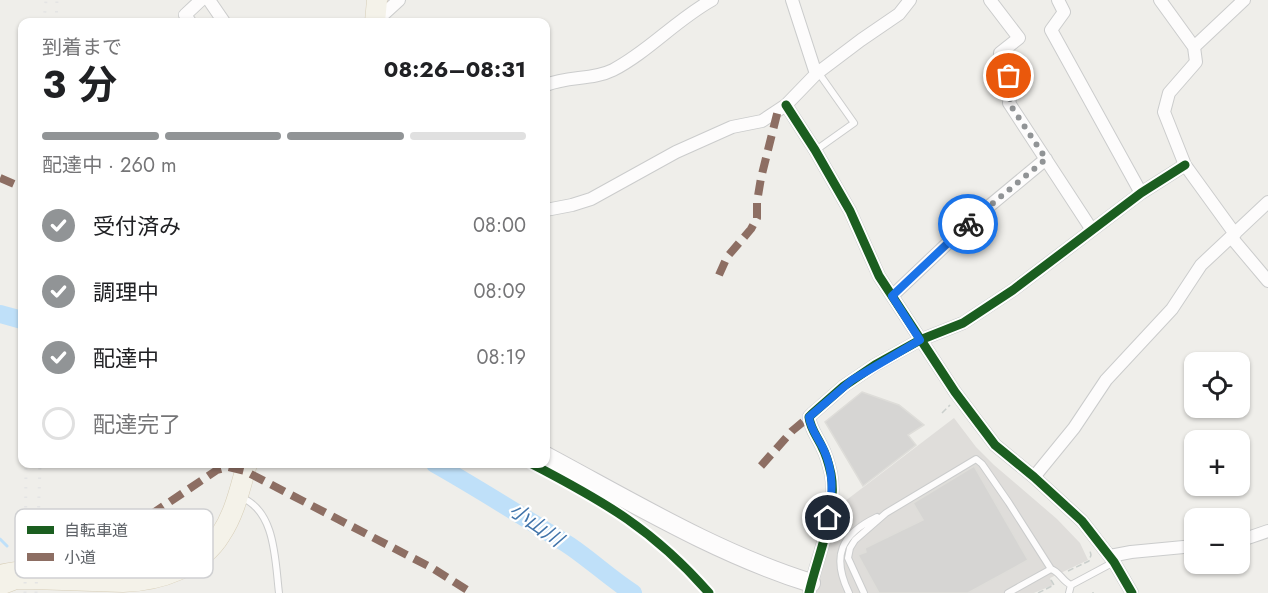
<!DOCTYPE html>
<html lang="ja">
<head>
<meta charset="utf-8">
<style>
  :root { --surface:#fff; --page:#f6f6f6; --text:#202124; --muted:#757577; --line:#e0e0e0; --accent:#919496 }
  body { margin:0; font-family:Jost,"Noto Sans JP",sans-serif; background:var(--page); color:var(--text); height:100vh; display:flex; flex-direction:column; font-size:22px; white-space:nowrap }
  * { box-sizing:border-box; margin:0 }
  p { font-size:20px; color:var(--muted) }
  .icon { flex:none; width:33px; height:33px; fill:none; stroke:currentColor; stroke-width:2; stroke-linecap:round; stroke-linejoin:round }
  .map { position:relative; flex:1; overflow:hidden }
  .panel { position:absolute; left:18px; top:18px; width:532px; height:450px; display:flex; flex-direction:column; background:var(--surface); border-radius:12px; box-shadow:0 2px 4px #0004 }
  .panel>* { flex:none }
  .buttons { position:absolute; left:1184px; top:352px; display:grid; gap:12px }
  .buttons a { display:grid; place-items:center; width:66px; height:66px; border-radius:12px; background:var(--surface); box-shadow:0 2px 4px #0004; font-size:30px }
  .pin { position:absolute; display:grid; place-items:center; width:51px; height:51px; color:#fff; margin:-26px; border:3px solid #fff; border-radius:50%; box-shadow:0 2px 6px #0007 }
  .courier { position:absolute; display:grid; place-items:center; width:60px; height:60px; margin:-30px; border:4px solid #1a73e8; border-radius:50%; background:#fff; color:#222; box-shadow:0 2px 8px #0007 }
  .head em { font-style:normal; font-weight:700 }
  .head div { display:flex; flex-direction:column-reverse }
  .head { display:flex; align-items:center; justify-content:space-between; height:102px; padding:0 24px }
  h1 { font-size:39px; font-weight:700; line-height:45px }
  .bar { display:grid; grid-template-columns:repeat(4,1fr); gap:9px 6px; align-content:center; height:72px; padding:0 24px }
  .bar i { height:8px; border-radius:4px; background:var(--line) }
  .bar .active { background:var(--accent) }
  .bar p { grid-column:span 4 }
  ol { padding:0 24px; list-style:none }
  li { display:flex; align-items:center; gap:18px; height:66px }
  li p { margin-inline-start:auto }
  li .icon { padding:6px; border-radius:50%; background:var(--accent); color:#fff; stroke-width:4 }
  li:last-child { color:var(--muted) }
  li i { width:33px; height:33px; border:3px solid var(--line); border-radius:50% }
  .map>svg:first-child { display:block }
</style>
</head>
<body>
<div class="map">
<svg width="1268" height="593" viewBox="0 0 1268 593">
  <rect width="100%" height="100%" fill="#efeeea"/>
  <path fill="#dfddda" d="M 954,418 L 976,447 L 994,465 L 1057,519 L 1080,543 L 1088,560 L 1050,578 L 1053,585 L 1034,593 L 814,593 L 836,508 Z"/>
  <g fill="none" stroke-linecap="round" stroke-linejoin="round">
    <path stroke="#bfe0f9" stroke-width="3" d="M 0,539 L 7,546"/>
    <path stroke="#bfe0f9" stroke-width="18" d="M 0,314 L 22,320
      M 435,464 C 481,490 525,518 570,546 C 592,561 611,579 633,593"/>
  </g>
  <path fill="#d6d5d3" stroke="#deddd9" stroke-width="1.5" d="M 862,392 L 899,405 L 924,425 L 908,435 L 916,445 L 863,486 L 825,422 Z
    M 974,466 L 1028,560 L 968,593 L 879,593 L 858,555 L 866,552 L 865,548 L 923,520 L 913,503 Z"/>
  <g fill="none" stroke-linecap="round" stroke-linejoin="round">
    <defs>
      <path id="lane" d="M 816,150 L 854,123 L 818,72
        M 240,497 C 276,510 275,561 279,593
        M 849,593 C 831,556 841,534 877,517
        M 864,593 L 848,558 L 850,548 L 855,540 L 886,513 L 976,459 L 982,464 L 1009,503 L 1051,569 C 1060,572 1062,581 1071,585
        M 1008,593 L 1051,569
        M 1069,593 L 1071,585 L 1114,562"/>
      <path id="street" d="M 209,0 L 224,22
        M 792,0 L 816,74
        M 990,0 L 1019,38 L 1000,53 L 1012,90 L 1009,103 L 1092,230
        M 1058,0 L 1064,12 L 1051,30 L 1141,193
        M 1160,0 L 1194,47 L 1196,62 L 1169,93 L 1164,112 L 1185,165 L 1235,234
        M 376,21 L 399,0
        M 190,22 L 185,15 L 201,0
        M 1194,47 L 1244,0
        M 546,85 C 568,76 593,80 613,70 C 648,52 676,20 712,0
        M 786,105 L 815,150 L 850,211 L 879,276 L 955,392 L 995,445 L 1034,477 L 1082,521 L 1114,562 L 1132,593
        M 546,210 L 572,205 L 591,199 L 676,152 L 732,127 L 762,121 L 786,105 L 816,74 L 861,40 L 899,14 L 910,0
        M 1231,237 L 1268,281
        M 892,296 L 970,222 L 1046,159
        M 1034,477 L 1074,428 L 1106,380 L 1172,309 L 1201,265 L 1268,202
        M 1239,541 L 1268,531
        M 1110,556 L 1131,552 L 1194,546
        M 809,593 C 817,557 838,511 831,474 C 829,465 827,456 822,447 C 818,438 810,428 809,417 L 812,414 L 844,386 L 875,365 L 920,340 L 963,323 L 1013,290 L 1141,193 L 1185,165"/>
      <path id="secondary" d="M 546,456 C 632,502 718,554 811,583"/>
      <path id="primary" d="M 375,22 L 377,0
        M 0,575 C 30,566 92,576 123,582 L 32,579 L 16,579 L 0,585
        M 123,582 C 160,581 201,567 221,534 C 235,513 240,488 247,464"/>
    </defs>
    <use href="#lane" stroke="#cbcccc" stroke-width="8"/>
    <use href="#street" stroke="#cbcccc" stroke-width="14"/>
    <use href="#secondary" stroke="#cacacb" stroke-width="20"/>
    <use href="#primary" stroke="#d7ceb8" stroke-width="21"/>
    <path stroke="#cacfcc" stroke-width="1.5" stroke-dasharray="6 3" stroke-linecap="butt" d="M 942,413 L 950,405
      M 1068,571 L 1089,561 L 1091,555 L 1090,551
      M 1038,593 L 1054,585 L 1051,580
      M 1092,593 L 1094,593"/>
    <use href="#lane" stroke="#fdfcfc" stroke-width="6"/>
    <use href="#street" stroke="#fdfcfc" stroke-width="12"/>
    <use href="#secondary" stroke="#fdfcfc" stroke-width="18"/>
    <use href="#primary" stroke="#f4f2e9" stroke-width="20"/>
    <path stroke="#e4e4e4" stroke-width="3" stroke-dasharray="1.5 8" stroke-linecap="butt" d="M 44,22 L 46,0
      M 56,22 L 57,0
      M 25,593 L 26,464
      M 36,593 L 40,464"/>
    <path stroke="#8d6e63" stroke-width="8" stroke-dasharray="15 8" stroke-linecap="butt" d="M 0,178 L 14,184
      M 719,275 L 727,257 L 751,229 L 757,218 L 757,202 L 761,178 L 778,110
      M 761,466 L 792,431 L 809,417
      M 98,558 C 106,552 108,544 116,538 L 217,470 L 228,467 L 245,471 L 434,569 L 472,593"/>
    <defs>
      <path id="cycleway" d="M 786,105 L 815,150 L 850,211 L 879,276 L 955,392 L 995,445 L 1034,477 L 1082,521 L 1114,562 L 1132,593
        M 532,464 C 605,502 654,530 709,593
        M 809,593 C 817,557 838,511 831,474 C 829,465 827,456 822,447 C 818,438 810,428 809,417 L 812,414 L 844,386 L 875,365 L 920,340 L 963,323 L 1013,290 L 1141,193 L 1185,165"/>
    </defs>
    <use href="#cycleway" stroke="#fff" stroke-width="13"/>
    <use href="#cycleway" stroke="#1b5e20" stroke-width="9"/>
  </g>
  <g fill="none" stroke-linecap="round" stroke-linejoin="round">
    <path stroke="#919496" stroke-width="6" stroke-dasharray="0 10.8" d="M 968,224 L 1046,159 L 1009,103 L 1012,90 L 1009,76"/>
    <path stroke="#1a73e8" stroke-width="8" d="M 828,518 C 833,493 834,471 823,448 C 818,438 810,428 809,417 L 852,380 L 920,340 L 892,296 L 968,224"/>
  </g>
  <g text-anchor="middle" dominant-baseline="central" stroke-width="4.5" stroke-linejoin="round" paint-order="stroke">
    <g font-size="20" font-style="italic" fill="#4174aa" stroke="#fff">
      <text transform="translate(536 525) rotate(35)">小山川</text>
    </g>
  </g>
  <rect x="15" y="509" width="198" height="69" rx="9" fill="#fff" stroke="#cfd0d2" stroke-width="1.5"/>
  <rect x="27" y="526" width="27" height="8" fill="#1b5e20"/>
  <rect x="27" y="553" width="27" height="8" fill="#8d6e63"/>
  <g font-size="16" fill="#5f6368">
    <text x="64" y="536">自転車道</text>
    <text x="64" y="563">小道</text>
  </g>
</svg>
<div class="buttons">
<a><svg class="icon" aria-label="locate" viewBox="0 0 24 24"><circle cx="12" cy="12" r="6"/><path d="M12 2v4M12 18v4M2 12h4M18 12h4"/></svg></a>
<a>+</a>
<a>−</a>
</div>
<div class="pin" style="left:1009px;top:76px;background:#ea580c"><svg class="icon" aria-label="bag" viewBox="0 0 24 24"><path d="M5 8h14l-1 12H6zM9 8a3 3 0 0 1 6 0"/></svg></div>
<div class="pin" style="left:828px;top:518px;background:#1f2937"><svg class="icon" aria-label="home" viewBox="0 0 24 24"><path d="M3 11l9-7 9 7M6 9v11h12V9"/></svg></div>
<div class="courier" style="left:968px;top:224px"><svg class="icon" aria-label="bike" viewBox="0 0 24 24"><circle cx="6" cy="16" r="4"/><circle cx="18" cy="16" r="4"/><path d="M6 16l4-8h5l3 8M10 8l3 8H6M13 5h3"/></svg></div>
<section class="panel">
<div class="head"><div><h1>3 分</h1><p>到着まで</p></div><em>08:26–08:31</em></div>
<div class="bar"><i class="active"></i><i class="active"></i><i class="active"></i><i></i><p>配達中 · 260 m</p></div>
<ol>
<li><svg class="icon" aria-label="check" viewBox="0 0 24 24"><path d="M5 12l5 5 9-10"/></svg>受付済み<p>08:00</p></li>
<li><svg class="icon" aria-label="check" viewBox="0 0 24 24"><path d="M5 12l5 5 9-10"/></svg>調理中<p>08:09</p></li>
<li><svg class="icon" aria-label="check" viewBox="0 0 24 24"><path d="M5 12l5 5 9-10"/></svg>配達中<p>08:19</p></li>
<li><i></i>配達完了</li>
</ol>
</section>
</div>
</body>
</html>
